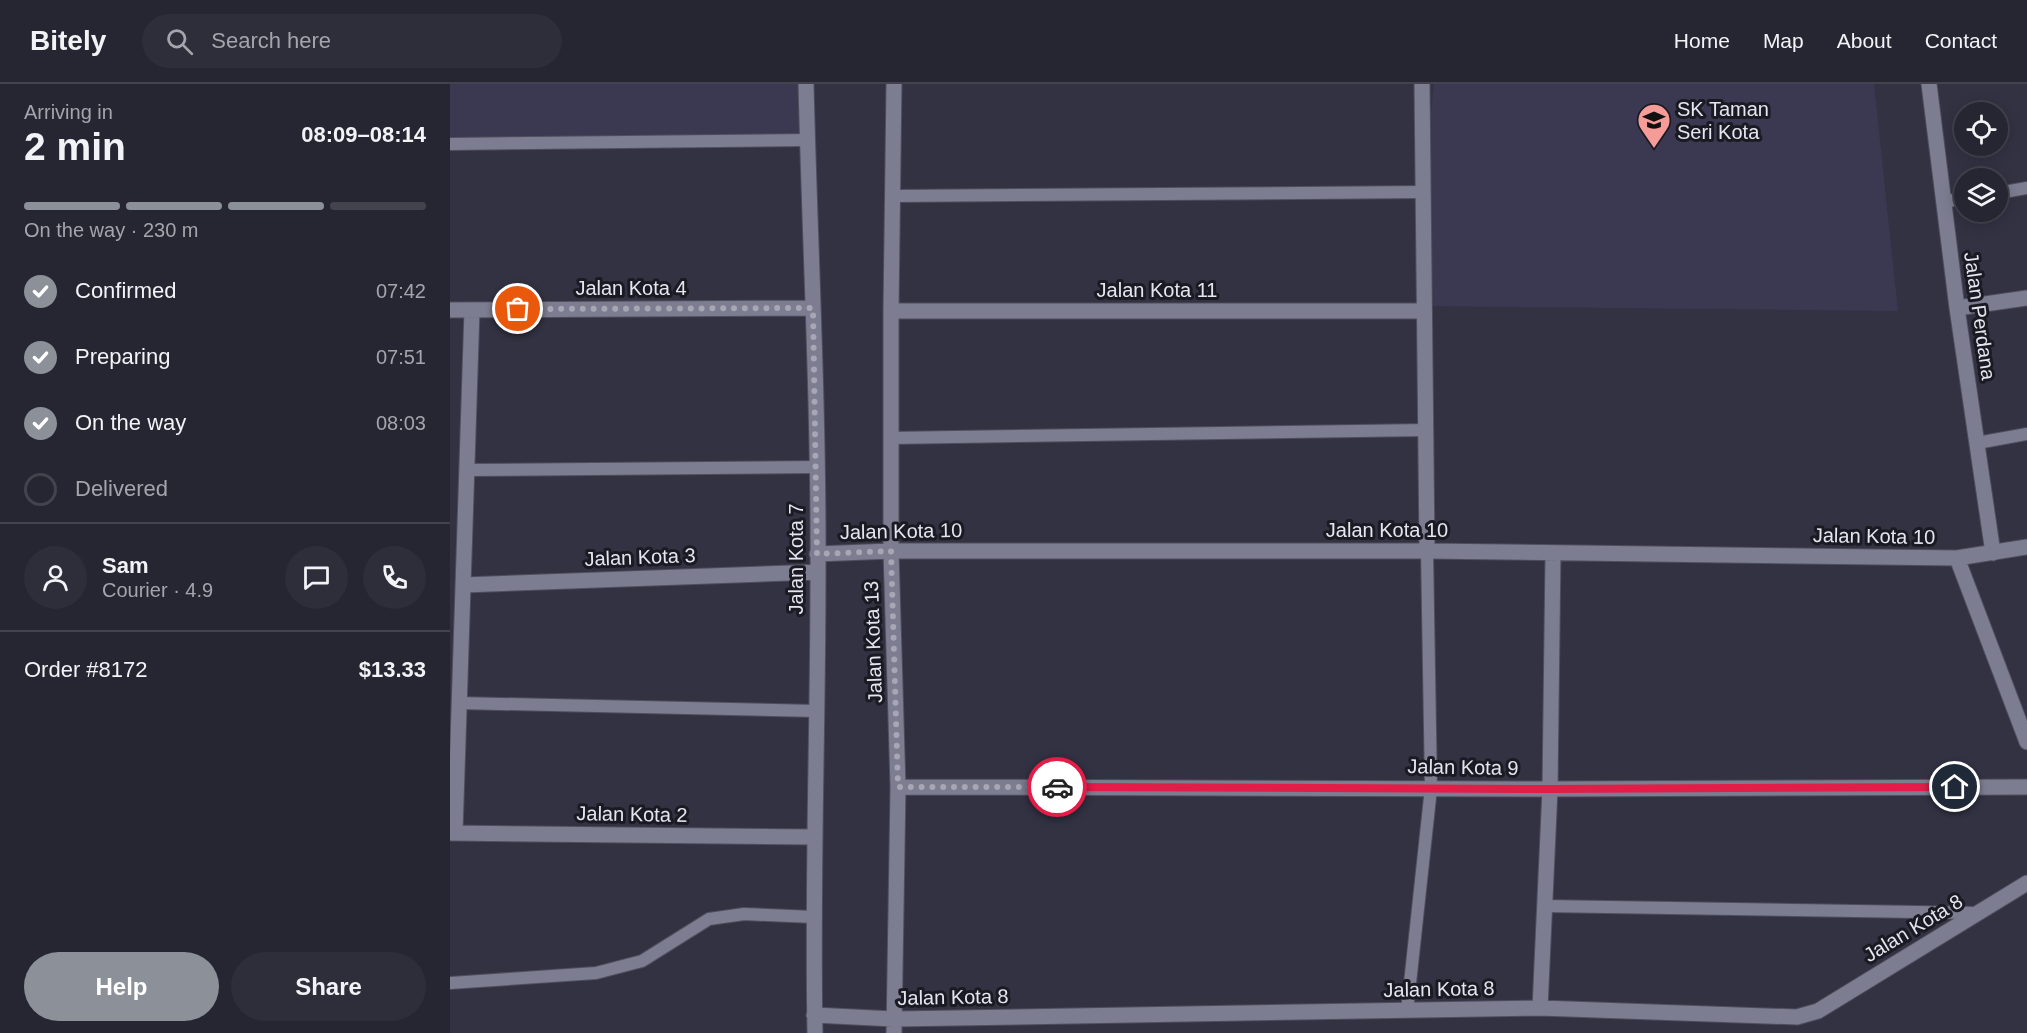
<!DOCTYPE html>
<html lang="en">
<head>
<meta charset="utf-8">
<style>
  :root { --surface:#262632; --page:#2e2e3a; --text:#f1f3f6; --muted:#a4a5ac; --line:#42434d; --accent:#8c9099 }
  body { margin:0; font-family:Arial,sans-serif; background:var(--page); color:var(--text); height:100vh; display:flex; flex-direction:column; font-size:22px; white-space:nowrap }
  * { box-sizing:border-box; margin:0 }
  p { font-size:20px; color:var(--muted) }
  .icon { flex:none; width:33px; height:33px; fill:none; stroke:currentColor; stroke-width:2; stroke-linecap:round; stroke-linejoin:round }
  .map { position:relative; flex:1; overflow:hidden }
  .details { display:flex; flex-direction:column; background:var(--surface); width:450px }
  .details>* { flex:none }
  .fabs { position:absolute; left:1504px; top:18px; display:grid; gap:12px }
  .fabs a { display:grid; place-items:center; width:54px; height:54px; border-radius:50%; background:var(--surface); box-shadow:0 3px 15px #0003,0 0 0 2px var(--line); font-size:30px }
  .pin { position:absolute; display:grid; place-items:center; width:51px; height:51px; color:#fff; margin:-26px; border:3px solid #fff; border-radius:50%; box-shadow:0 2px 6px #0007 }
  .courier { position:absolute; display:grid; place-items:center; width:60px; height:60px; margin:-30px; border:4px solid #e11d48; border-radius:50%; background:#fff; color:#222; box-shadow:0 2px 8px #0007 }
  .headline em { font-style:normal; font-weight:600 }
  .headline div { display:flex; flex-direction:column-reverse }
  .headline { display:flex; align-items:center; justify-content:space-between; height:102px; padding:0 24px }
  h1 { font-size:39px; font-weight:600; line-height:45px }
  .bar { display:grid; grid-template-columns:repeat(4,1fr); gap:9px 6px; align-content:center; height:72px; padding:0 24px }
  .bar i { height:8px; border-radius:4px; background:var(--line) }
  .bar .current { background:var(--accent) }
  .bar p { grid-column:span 4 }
  .line { display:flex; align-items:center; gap:15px; padding:0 24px; border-top:2px solid var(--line) }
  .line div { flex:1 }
  .round { display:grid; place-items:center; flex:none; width:63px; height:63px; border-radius:32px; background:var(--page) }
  ol { padding:0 24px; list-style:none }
  li { display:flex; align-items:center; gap:18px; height:66px }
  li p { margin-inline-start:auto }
  li .icon { padding:6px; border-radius:50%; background:var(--accent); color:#fff; stroke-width:4 }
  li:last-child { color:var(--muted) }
  li i { width:33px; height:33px; border:3px solid var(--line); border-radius:50% }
  .cta { display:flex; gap:12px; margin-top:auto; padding:12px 24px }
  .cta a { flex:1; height:69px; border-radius:36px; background:var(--accent); color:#fff; font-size:24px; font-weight:600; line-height:69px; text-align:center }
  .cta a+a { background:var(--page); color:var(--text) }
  header { display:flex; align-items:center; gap:36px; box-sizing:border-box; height:84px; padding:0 30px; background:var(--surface); border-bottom:2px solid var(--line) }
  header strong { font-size:28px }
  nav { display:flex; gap:33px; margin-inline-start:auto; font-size:21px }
  .search { width:420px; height:54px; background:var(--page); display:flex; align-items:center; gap:15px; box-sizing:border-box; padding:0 21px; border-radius:33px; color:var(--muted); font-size:22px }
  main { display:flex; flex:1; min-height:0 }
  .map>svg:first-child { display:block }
</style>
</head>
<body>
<header>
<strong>Bitely</strong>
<div class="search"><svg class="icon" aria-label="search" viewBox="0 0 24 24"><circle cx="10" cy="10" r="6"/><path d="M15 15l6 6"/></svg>Search here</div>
<nav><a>Home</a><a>Map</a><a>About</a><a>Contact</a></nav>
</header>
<main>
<section class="details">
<div class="headline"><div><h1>2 min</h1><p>Arriving in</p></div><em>08:09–08:14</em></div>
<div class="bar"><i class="current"></i><i class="current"></i><i class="current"></i><i></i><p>On the way · 230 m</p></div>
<ol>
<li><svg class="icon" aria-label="check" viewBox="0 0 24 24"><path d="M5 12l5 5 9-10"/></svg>Confirmed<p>07:42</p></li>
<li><svg class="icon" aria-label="check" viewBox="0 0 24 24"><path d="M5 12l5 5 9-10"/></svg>Preparing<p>07:51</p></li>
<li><svg class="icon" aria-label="check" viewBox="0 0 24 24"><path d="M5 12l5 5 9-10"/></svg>On the way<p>08:03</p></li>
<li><i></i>Delivered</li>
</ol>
<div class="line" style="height:108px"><a class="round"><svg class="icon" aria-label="person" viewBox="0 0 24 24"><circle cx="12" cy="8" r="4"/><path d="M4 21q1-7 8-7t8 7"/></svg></a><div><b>Sam</b><p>Courier · 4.9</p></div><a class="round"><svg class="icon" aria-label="chat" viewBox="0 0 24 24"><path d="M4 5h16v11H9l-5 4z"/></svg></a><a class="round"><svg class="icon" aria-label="phone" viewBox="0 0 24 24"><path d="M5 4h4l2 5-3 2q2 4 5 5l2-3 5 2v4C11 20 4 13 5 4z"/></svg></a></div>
<div class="line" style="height:78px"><div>Order #8172</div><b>$13.33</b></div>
<div class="cta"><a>Help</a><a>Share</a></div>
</section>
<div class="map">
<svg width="1577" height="949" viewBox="0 0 1577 949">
  <rect width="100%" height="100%" fill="#323243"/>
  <path fill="#3a3951" d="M 0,0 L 364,0 L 366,61 L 0,65 Z
    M 984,0 L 1424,0 L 1448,227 L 969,222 L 970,130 Z"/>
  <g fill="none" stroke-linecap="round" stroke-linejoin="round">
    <defs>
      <path id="lane" d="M 0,60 L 357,56
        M 1548,109 L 1577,104
        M 442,112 L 974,108
        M 1493,118 L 1515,114
        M 440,354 L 976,346
        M 1527,359 L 1577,350
        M 17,386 L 367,383
        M 9,619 L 366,627
        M 1094,822 L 1529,829
        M 0,899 L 146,889 L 192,877 L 259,835 L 294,830 L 363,833
        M 957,927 L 981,704 L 977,467"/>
      <path id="street" d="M 356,0 C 360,164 369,327 368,491 C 368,644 362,796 365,949
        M 444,0 L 441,227 L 441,467 L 448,703 L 444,949
        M 972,0 L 977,467
        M 1479,0 L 1507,224 L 1543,469
        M 1507,224 L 1577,214
        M 0,226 L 363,224
        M 441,227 L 974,227
        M 367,470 L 441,467 L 977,467 L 1507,474 L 1577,463
        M 1507,474 L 1577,658
        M 13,501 L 368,488
        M 448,703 L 1100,705 L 1577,703
        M 0,749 L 364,753
        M 5,749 L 22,226
        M 1090,924 L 1100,705 L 1103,469
        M 364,931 L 444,935 L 1090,924 L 1347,933 L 1368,927 L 1577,799"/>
    </defs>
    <use href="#lane" stroke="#4f4e5d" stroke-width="14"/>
    <use href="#street" stroke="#4f4e5d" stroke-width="17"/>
    <use href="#lane" stroke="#7d7d91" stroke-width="12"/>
    <use href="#street" stroke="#7d7d91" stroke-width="15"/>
  </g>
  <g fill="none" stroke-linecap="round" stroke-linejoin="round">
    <path stroke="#a6a6b4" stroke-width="6" stroke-dasharray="0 10.8" d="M 68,225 L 363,224 L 367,470 L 441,467 L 448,703 L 607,703"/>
    <path stroke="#e11d48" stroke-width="8" d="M 607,703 L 1100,705 L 1505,703"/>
  </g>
  <defs>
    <symbol id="school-pin" viewBox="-11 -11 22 30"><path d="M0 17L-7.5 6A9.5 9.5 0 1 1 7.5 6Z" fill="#f59b98" stroke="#1a1a22"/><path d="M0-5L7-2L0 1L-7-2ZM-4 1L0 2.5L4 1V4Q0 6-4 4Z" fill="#111"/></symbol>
  </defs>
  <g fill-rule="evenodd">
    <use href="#school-pin" x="1185" y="17" width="38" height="52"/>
  </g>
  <g text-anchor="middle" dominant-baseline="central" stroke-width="6" stroke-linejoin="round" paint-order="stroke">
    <g font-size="20" fill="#e5e5f1" stroke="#1a1a22" text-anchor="start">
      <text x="1227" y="25">SK Taman<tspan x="1227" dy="23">Seri Kota</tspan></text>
    </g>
    <g font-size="20" fill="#e5e5f1" stroke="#1a1a22">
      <text x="181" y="204">Jalan Kota 4</text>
      <text x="707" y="206">Jalan Kota 11</text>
      <text transform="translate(1530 232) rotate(82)">Jalan Perdana</text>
      <text x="937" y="446">Jalan Kota 10</text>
      <text transform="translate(451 447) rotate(-1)">Jalan Kota 10</text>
      <text transform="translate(1424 452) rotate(1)">Jalan Kota 10</text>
      <text transform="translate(190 473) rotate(-2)">Jalan Kota 3</text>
      <text transform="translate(346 475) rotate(-90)">Jalan Kota 7</text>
      <text transform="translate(423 558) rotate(-92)">Jalan Kota 13</text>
      <text transform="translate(1013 683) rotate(1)">Jalan Kota 9</text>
      <text transform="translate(182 730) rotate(1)">Jalan Kota 2</text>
      <text transform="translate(1463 844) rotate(-31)">Jalan Kota 8</text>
      <text transform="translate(989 905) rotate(-1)">Jalan Kota 8</text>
      <text transform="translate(503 913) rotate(-1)">Jalan Kota 8</text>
    </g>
  </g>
</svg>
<div class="fabs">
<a><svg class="icon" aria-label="locate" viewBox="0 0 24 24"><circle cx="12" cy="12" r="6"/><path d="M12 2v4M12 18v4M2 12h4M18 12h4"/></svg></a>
<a><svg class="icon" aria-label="layers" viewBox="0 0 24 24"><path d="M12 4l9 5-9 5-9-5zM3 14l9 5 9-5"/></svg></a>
</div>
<div class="pin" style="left:68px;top:225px;background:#ea580c"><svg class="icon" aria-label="bag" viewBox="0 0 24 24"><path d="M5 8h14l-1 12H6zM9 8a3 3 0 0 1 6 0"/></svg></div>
<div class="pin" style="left:1505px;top:703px;background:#1f2937"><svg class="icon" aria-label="home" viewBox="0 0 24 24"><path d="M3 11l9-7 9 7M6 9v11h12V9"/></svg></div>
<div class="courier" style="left:607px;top:703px"><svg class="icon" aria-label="car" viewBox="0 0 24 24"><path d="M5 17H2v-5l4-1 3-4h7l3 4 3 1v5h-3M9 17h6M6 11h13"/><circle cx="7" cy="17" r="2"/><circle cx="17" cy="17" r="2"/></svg></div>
</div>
</main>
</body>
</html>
